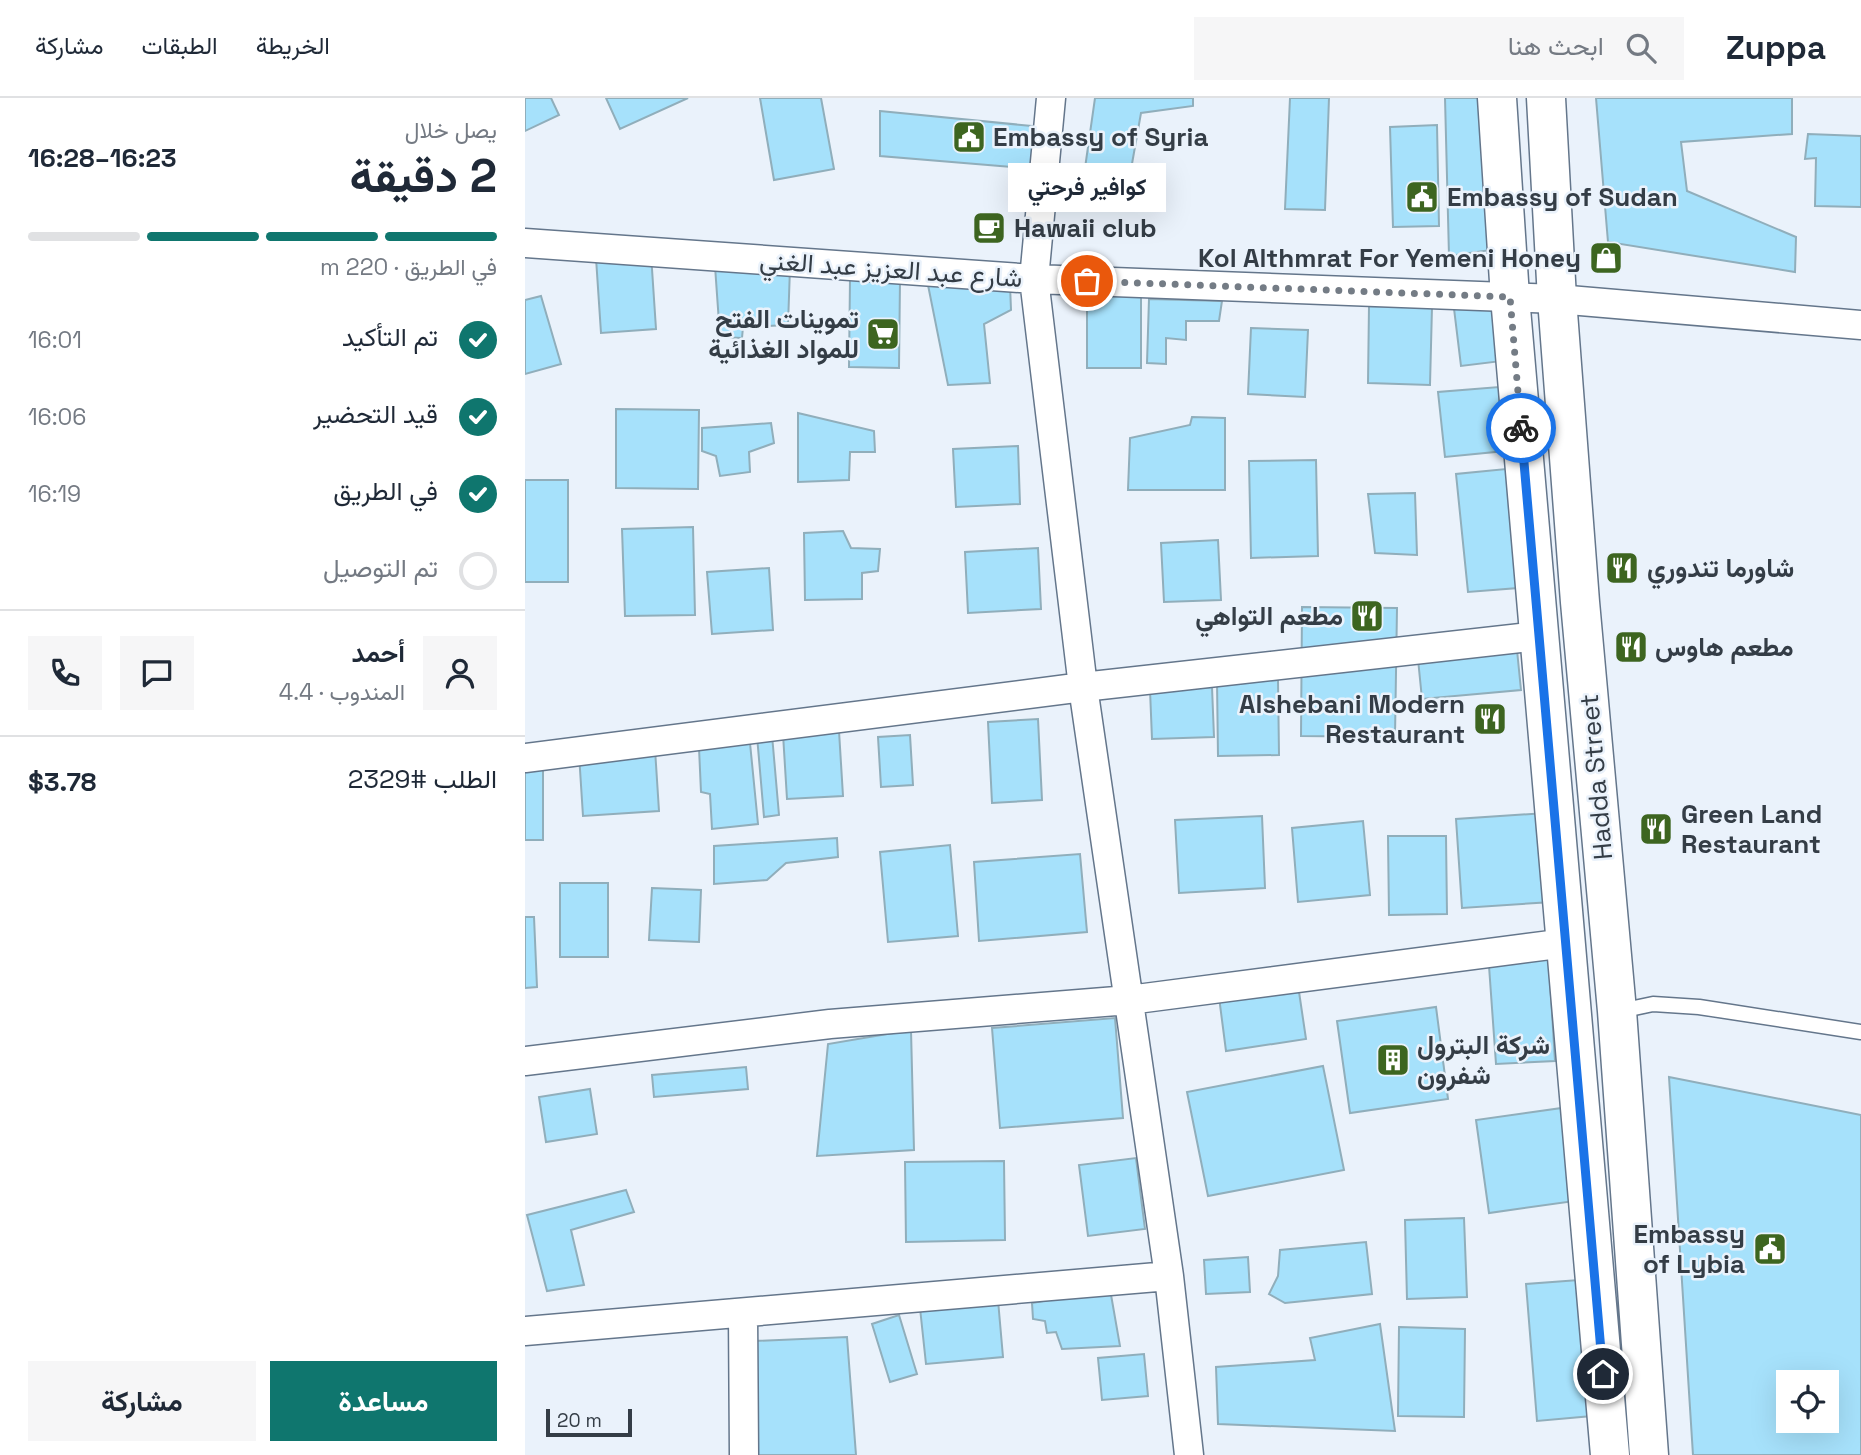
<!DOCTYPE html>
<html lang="ar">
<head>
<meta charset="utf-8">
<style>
  :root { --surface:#fff; --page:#f6f6f7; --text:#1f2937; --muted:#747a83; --line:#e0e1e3; --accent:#0f766e }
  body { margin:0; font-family:"Space Grotesk",Vazirmatn,sans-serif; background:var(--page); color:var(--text); direction:rtl; height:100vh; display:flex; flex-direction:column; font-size:26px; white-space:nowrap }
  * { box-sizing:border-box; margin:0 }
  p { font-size:23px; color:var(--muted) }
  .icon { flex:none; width:38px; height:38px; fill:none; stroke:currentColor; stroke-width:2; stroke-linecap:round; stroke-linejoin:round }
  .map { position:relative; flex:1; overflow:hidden; direction:ltr }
  .details { display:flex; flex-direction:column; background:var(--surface); width:525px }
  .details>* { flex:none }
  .buttons { position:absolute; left:1251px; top:1272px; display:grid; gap:14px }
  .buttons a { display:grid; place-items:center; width:63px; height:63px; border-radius:0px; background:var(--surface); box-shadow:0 7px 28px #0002; font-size:35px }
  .scale { position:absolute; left:21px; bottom:18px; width:86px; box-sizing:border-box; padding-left:7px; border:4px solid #343d46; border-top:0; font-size:19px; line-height:24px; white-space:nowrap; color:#343d46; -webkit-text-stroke:5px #eaf2fb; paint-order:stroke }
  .pin { position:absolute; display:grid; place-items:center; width:60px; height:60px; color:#fff; margin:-30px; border:4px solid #fff; border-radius:50%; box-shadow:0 2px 7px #0007 }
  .courier { position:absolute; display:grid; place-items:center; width:70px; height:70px; margin:-35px; border:5px solid #1a73e8; border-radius:50%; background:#fff; color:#222; box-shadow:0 2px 9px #0007 }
  .bubble { position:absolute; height:49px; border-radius:0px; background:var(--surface); box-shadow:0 7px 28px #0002; font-size:23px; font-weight:700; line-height:49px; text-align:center; direction:rtl }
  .overview em { font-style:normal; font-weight:700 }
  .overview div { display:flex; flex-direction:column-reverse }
  .overview { display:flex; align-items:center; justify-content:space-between; height:119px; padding:0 28px }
  h1 { font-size:46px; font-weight:700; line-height:52px }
  .bar { display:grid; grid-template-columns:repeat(4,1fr); gap:10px 7px; align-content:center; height:84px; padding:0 28px }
  .bar i { height:9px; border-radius:5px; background:var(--line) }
  .bar .active { background:var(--accent) }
  .bar p { grid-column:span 4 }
  .line { display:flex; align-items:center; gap:18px; padding:0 28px; border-top:2px solid var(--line) }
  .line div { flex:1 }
  .round { display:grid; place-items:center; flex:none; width:74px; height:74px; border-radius:0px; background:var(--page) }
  ol { padding:0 28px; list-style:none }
  li { display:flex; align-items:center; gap:21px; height:77px }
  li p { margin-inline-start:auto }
  li .icon { padding:7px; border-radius:50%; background:var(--accent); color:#fff; stroke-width:4 }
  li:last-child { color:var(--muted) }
  li i { width:38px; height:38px; border:4px solid var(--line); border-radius:50% }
  .action { display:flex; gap:14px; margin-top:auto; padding:14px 28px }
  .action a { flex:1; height:80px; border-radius:0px; background:var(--accent); color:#fff; font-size:28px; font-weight:700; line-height:80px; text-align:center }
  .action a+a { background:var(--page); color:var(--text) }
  header { display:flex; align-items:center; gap:42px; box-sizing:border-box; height:98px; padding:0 35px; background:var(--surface); border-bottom:2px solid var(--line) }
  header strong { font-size:33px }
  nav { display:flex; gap:38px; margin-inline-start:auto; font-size:24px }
  .search { width:490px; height:63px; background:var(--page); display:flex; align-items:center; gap:18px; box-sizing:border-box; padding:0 24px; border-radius:0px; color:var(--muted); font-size:26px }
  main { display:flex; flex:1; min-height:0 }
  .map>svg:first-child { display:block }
</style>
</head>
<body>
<header>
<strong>Zuppa</strong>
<div class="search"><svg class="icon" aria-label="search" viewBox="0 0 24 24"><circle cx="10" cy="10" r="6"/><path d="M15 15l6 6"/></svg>ابحث هنا</div>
<nav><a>الخريطة</a><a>الطبقات</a><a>مشاركة</a></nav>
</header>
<main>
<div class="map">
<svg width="1336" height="1357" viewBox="0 0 1336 1357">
  <rect width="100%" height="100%" fill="#eaf2fb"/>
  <path fill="#a6e1fb" stroke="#90aebb" stroke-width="2" fill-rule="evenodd" d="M 0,0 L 26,0 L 34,17 L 0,33 Z
    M 81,0 L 163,0 L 95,31 Z
    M 235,0 L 296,0 L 309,71 L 249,82 Z
    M 570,0 L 668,0 L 668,8 L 616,15 L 599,111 L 554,112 Z
    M 765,0 L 804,0 L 800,112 L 760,111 Z
    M 920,0 L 958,0 L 966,152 L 924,158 Z
    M 1071,0 L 1267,0 L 1267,36 L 1156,44 L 1162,93 L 1271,139 L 1270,174 L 1083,144 Z
    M 355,13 L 517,29 L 512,71 L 355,58 Z
    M 912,27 L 914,128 L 868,129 L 865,29 Z
    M 1283,36 L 1336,38 L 1336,109 L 1290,108 L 1291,60 L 1280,61 Z
    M 126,156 L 131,231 L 76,235 L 71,160 Z
    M 190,168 L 265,170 L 263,227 L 218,229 L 217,240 L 195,239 Z
    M 325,181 L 375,182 L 374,270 L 324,269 Z
    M 402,182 L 485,187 L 486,212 L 459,226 L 465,285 L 423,287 Z
    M 562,189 L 616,189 L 616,270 L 562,270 Z
    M 968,189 L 977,263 L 936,268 L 927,194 Z
    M 16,198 L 36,266 L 0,276 L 0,202 Z
    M 624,201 L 697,203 L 694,223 L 661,223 L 661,242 L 641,240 L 641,266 L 622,265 Z
    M 844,208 L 907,209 L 905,287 L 843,285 Z
    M 726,230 L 783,232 L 780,299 L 723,296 Z
    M 974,289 L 980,353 L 920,359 L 913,294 Z
    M 91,311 L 174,312 L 173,391 L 91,390 Z
    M 273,315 L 349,333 L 350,354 L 325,354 L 324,382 L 273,384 Z
    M 667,319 L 700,320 L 700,392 L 603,392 L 605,340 L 665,327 Z
    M 246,325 L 249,345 L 224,354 L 225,374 L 195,378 L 191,358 L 177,353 L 177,330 Z
    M 493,348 L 495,406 L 431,409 L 428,351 Z
    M 791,362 L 793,458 L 726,460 L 724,363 Z
    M 981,371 L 993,490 L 943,494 L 931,376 Z
    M 0,382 L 43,382 L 43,484 L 0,484 Z
    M 890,395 L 892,457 L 850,455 L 843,396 Z
    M 168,429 L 170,517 L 100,518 L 97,431 Z
    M 318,433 L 326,450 L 355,451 L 353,473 L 337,475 L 337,501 L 280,502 L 279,435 Z
    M 693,442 L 696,502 L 639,504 L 636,445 Z
    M 513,450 L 516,511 L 443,515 L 440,454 Z
    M 244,470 L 248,532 L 187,536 L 182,474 Z
    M 777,509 L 872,510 L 870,639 L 776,638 Z
    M 990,532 L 996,592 L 897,601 L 891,541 Z
    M 753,582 L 754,657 L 693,658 L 692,583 Z
    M 687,589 L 689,639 L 627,641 L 625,592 Z
    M 513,621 L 517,702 L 467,705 L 463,624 Z
    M 314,633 L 318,698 L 262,701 L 258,636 Z
    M 247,637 L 254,717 L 239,719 L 232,638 Z
    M 385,637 L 388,687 L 356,689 L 353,639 Z
    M 225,645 L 233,726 L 187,731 L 185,696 L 176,694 L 174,650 Z
    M 130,651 L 134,713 L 58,718 L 54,656 Z
    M 0,669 L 18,669 L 18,742 L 0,742 Z
    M 1021,715 L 1027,804 L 937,810 L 931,721 Z
    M 737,718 L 740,790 L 654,795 L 650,722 Z
    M 838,723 L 845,797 L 773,804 L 767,730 Z
    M 863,738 L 921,738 L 922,816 L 864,817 Z
    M 312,740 L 313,759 L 261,765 L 242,782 L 189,786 L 189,748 Z
    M 425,747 L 433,838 L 363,844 L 355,754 Z
    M 555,756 L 562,834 L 454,843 L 449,764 Z
    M 35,785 L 83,785 L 83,859 L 35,859 Z
    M 127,790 L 176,792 L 174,844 L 124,842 Z
    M 0,819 L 9,819 L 12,889 L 0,890 Z
    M 1023,850 L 1030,963 L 971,966 L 963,854 Z
    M 773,887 L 781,941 L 701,953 L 694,899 Z
    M 911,909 L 923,1001 L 825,1015 L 812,923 Z
    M 590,920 L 598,1020 L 475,1030 L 467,930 Z
    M 386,932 L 389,1052 L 292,1058 L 303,946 Z
    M 798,968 L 819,1072 L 683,1098 L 662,994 Z
    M 221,969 L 223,991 L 129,999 L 127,977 Z
    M 1144,979 L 1336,1017 L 1336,1357 L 1168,1357 ZM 1264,1284 L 1302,1284 L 1302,1323 L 1264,1323 Z
    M 65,991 L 72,1036 L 21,1044 L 14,999 Z
    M 1044,1009 L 1057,1102 L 964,1115 L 951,1022 Z
    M 611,1060 L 620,1131 L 563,1138 L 554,1067 Z
    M 479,1063 L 480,1142 L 381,1144 L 380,1064 Z
    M 101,1092 L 109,1114 L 46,1132 L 59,1187 L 22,1193 L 2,1117 Z
    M 939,1120 L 942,1199 L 882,1201 L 880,1122 Z
    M 841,1144 L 847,1196 L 760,1205 L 744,1196 L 753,1178 L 755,1152 Z
    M 723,1159 L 725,1194 L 681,1196 L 679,1162 Z
    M 1067,1181 L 1078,1317 L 1012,1323 L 1001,1186 Z
    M 585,1191 L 595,1248 L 537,1251 L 531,1234 L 522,1235 L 520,1223 L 508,1221 L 507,1205 Z
    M 473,1202 L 478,1259 L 401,1266 L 395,1210 Z
    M 374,1217 L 392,1276 L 365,1284 L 347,1226 Z
    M 855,1226 L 870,1333 L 693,1326 L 691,1269 L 790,1262 L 785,1240 Z
    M 874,1229 L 940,1231 L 939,1319 L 873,1318 Z
    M 322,1239 L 331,1357 L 230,1357 L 230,1243 Z
    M 619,1256 L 623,1298 L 577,1302 L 573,1260 Z"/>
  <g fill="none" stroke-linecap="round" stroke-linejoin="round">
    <defs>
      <path id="service" d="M 1095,913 L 1128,906 L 1174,909 L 1336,934"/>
      <path id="minor" d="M 526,0 L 509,181 L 558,589 L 644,1178 L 664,1357
        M 0,145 L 509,181 L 1032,201 L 1336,227
        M 0,660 L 558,589 L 1013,538
        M 0,963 L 305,926 L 604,902 L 1041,845
        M 218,1215 L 219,1357
        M 0,1233 L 644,1178"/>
      <path id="primary" d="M 972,0 L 985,199 L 1085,1357
        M 1021,0 L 1032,201 L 1055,504 L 1092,913 L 1124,1357"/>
    </defs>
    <use href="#service" stroke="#64768b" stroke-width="17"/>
    <use href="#minor" stroke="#64768b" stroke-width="31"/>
    <use href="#primary" stroke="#64768b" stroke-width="41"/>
    <use href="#service" stroke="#fff" stroke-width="14"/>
    <use href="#minor" stroke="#fff" stroke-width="28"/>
    <use href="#primary" stroke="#fff" stroke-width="38"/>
  </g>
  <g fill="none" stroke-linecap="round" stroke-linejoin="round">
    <path stroke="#747c85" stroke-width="7" stroke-dasharray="0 12.6" d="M 562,183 L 985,199 L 996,330"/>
    <path stroke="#1a73e8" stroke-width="9" d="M 996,330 L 1078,1276"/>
  </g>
  <defs>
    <symbol id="civic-square" viewBox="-11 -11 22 22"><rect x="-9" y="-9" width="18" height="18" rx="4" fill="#3d6520" stroke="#eaf2fb"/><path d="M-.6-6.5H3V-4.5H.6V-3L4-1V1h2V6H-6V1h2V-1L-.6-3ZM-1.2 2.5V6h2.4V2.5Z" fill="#fff"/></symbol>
    <symbol id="cafe-square" viewBox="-11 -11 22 22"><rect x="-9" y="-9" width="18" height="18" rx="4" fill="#3d6520" stroke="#eaf2fb"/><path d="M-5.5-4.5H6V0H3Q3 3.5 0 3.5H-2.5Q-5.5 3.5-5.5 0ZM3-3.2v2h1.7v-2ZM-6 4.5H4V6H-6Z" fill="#fff"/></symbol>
    <symbol id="shop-square" viewBox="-11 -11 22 22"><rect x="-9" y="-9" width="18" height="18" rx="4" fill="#3d6520" stroke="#eaf2fb"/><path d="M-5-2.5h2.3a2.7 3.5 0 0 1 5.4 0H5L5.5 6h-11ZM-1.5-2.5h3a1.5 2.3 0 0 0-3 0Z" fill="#fff"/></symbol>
    <symbol id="supermarket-square" viewBox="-11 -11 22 22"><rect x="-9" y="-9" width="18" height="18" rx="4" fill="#3d6520" stroke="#eaf2fb"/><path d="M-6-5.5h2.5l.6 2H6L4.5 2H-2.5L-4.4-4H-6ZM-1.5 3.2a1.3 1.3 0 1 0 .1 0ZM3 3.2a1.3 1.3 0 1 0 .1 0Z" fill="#fff"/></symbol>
    <symbol id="restaurant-square" viewBox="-11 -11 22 22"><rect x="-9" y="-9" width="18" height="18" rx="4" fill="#3d6520" stroke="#eaf2fb"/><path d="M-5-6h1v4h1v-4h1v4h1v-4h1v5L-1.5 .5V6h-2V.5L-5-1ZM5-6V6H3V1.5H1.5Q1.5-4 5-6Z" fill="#fff"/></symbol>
    <symbol id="building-square" viewBox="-11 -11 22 22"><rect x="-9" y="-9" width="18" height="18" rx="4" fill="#3d6520" stroke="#eaf2fb"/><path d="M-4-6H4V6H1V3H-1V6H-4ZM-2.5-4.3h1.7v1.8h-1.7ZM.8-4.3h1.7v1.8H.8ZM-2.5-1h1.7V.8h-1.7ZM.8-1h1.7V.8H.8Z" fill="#fff"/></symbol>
  </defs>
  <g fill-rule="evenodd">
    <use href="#civic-square" x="425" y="20" width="38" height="38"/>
    <use href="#civic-square" x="878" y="80" width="38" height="38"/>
    <use href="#cafe-square" x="445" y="111" width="38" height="38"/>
    <use href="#shop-square" x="1062" y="141" width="38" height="38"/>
    <use href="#supermarket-square" x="339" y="217" width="38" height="38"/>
    <use href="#restaurant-square" x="1078" y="451" width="38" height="38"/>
    <use href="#restaurant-square" x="823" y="499" width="38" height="38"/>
    <use href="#restaurant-square" x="1087" y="530" width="38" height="38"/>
    <use href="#restaurant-square" x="946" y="602" width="38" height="38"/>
    <use href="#restaurant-square" x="1112" y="712" width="38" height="38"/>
    <use href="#building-square" x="849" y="943" width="38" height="38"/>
    <use href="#civic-square" x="1226" y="1132" width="38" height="38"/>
  </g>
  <g text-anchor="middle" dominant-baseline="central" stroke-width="5" stroke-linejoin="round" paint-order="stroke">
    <g font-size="26" font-weight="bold" fill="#343d46" stroke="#eaf2fb" text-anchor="start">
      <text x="468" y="39">Embassy of Syria</text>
      <text x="922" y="99">Embassy of Sudan</text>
      <text x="489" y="130">Hawaii club</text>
      <text x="1056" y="160" text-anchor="end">Kol Althmrat For Yemeni Honey</text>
      <text x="334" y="221" text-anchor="end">تموينات الفتح<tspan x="334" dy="30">للمواد الغذائية</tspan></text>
      <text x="1122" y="470">شاورما تندوري</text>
      <text x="818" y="518" text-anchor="end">مطعم التواهي</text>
      <text x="1130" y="549">مطعم هاوس</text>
      <text x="940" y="606" text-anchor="end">Alshebani Modern<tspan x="940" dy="30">Restaurant</tspan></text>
      <text x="1156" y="716">Green Land<tspan x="1156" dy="30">Restaurant</tspan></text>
      <text x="892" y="947">شركة البترول<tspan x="892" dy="30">شفرون</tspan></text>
      <text x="1220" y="1136" text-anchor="end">Embassy<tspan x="1220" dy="30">of Lybia</tspan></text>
    </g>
    <g font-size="26" fill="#343d46" stroke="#eaf2fb">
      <text transform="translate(366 171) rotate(4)">شارع عبد العزيز عبد الغني</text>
      <text transform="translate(1071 679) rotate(-95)">Hadda Street</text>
    </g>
  </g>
</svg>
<div class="buttons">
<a><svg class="icon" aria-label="locate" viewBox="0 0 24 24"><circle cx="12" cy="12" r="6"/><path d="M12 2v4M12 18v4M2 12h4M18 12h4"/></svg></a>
</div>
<div class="scale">20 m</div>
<div class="pin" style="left:562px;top:183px;background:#ea580c"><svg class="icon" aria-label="bag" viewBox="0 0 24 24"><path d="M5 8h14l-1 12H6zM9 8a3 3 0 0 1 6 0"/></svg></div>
<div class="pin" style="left:1078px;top:1276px;background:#1f2937"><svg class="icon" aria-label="home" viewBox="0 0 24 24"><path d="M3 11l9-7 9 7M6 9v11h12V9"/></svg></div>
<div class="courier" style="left:996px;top:330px"><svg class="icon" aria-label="bike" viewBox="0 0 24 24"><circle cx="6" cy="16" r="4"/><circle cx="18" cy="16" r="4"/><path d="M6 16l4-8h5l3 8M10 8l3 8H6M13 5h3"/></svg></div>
<div class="bubble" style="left:483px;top:65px;width:158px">كوافير فرحتي</div>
</div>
<section class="details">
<div class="overview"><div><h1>2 دقيقة</h1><p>يصل خلال</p></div><em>16:23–16:28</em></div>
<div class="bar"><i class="active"></i><i class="active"></i><i class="active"></i><i></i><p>في الطريق · 220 m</p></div>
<ol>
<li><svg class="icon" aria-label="check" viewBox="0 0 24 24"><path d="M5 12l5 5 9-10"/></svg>تم التأكيد<p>16:01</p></li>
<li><svg class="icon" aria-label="check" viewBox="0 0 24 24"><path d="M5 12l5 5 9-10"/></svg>قيد التحضير<p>16:06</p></li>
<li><svg class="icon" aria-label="check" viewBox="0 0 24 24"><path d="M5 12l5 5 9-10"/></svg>في الطريق<p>16:19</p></li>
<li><i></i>تم التوصيل</li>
</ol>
<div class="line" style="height:126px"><a class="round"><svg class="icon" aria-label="person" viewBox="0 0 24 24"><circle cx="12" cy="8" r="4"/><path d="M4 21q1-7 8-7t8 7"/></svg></a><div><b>أحمد</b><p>المندوب · 4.4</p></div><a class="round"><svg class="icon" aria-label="chat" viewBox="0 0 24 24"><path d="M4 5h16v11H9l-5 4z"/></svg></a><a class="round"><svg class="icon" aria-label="phone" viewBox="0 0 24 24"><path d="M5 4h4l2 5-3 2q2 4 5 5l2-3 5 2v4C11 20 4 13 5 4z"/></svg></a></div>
<div class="line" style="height:91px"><div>الطلب #2329</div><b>$3.78</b></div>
<div class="action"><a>مساعدة</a><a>مشاركة</a></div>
</section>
</main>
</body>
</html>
